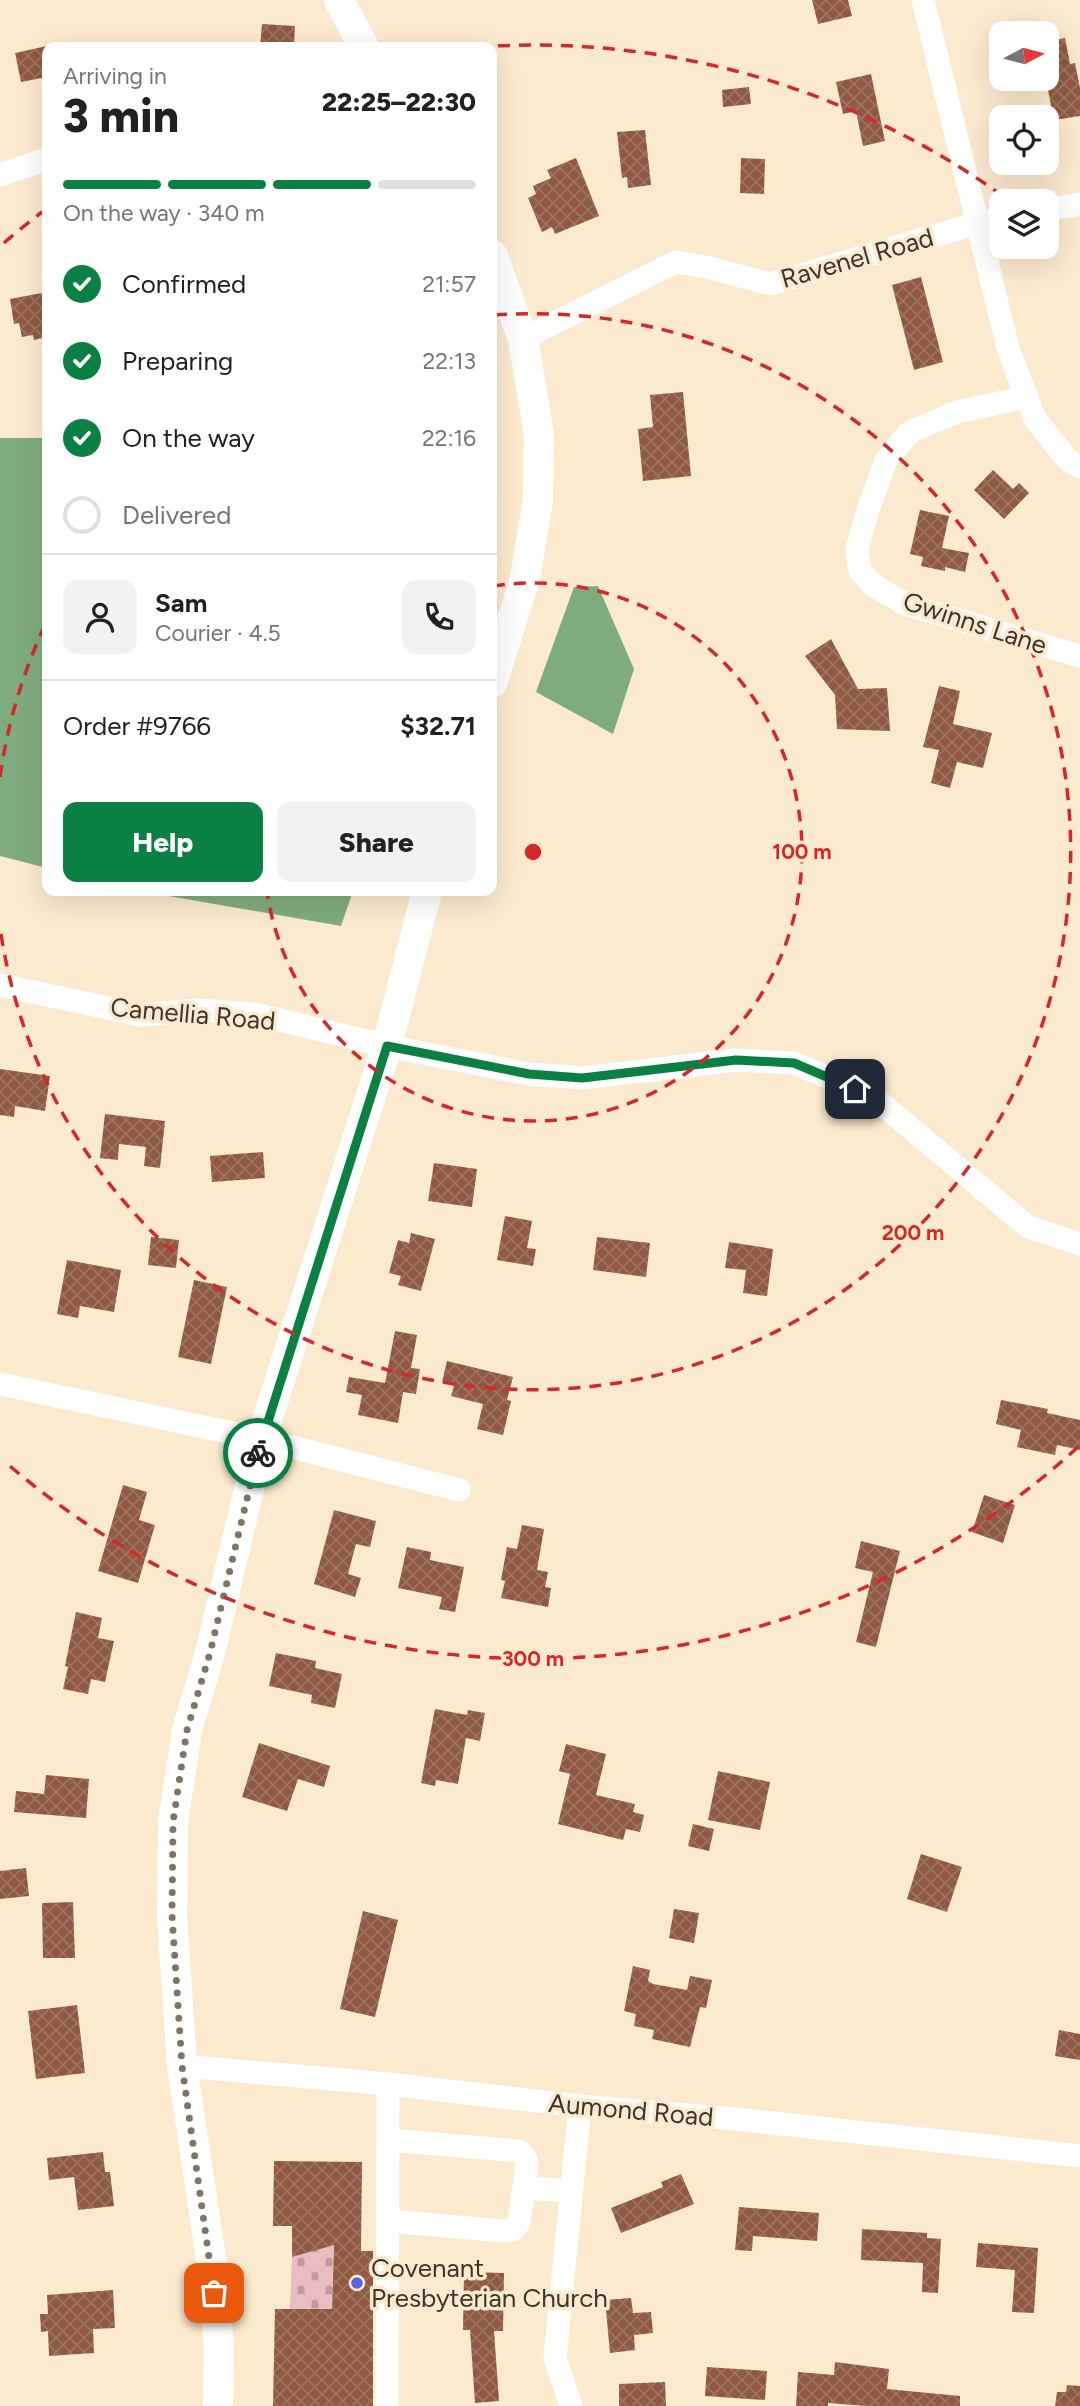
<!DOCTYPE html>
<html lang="en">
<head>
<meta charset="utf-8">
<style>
  :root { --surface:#fff; --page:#f2f2f2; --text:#202124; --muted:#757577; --line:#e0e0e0; --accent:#0b8043 }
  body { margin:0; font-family:Figtree,sans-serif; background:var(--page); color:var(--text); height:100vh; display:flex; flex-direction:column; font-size:26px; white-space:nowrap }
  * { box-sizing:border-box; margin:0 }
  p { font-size:23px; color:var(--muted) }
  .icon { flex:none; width:38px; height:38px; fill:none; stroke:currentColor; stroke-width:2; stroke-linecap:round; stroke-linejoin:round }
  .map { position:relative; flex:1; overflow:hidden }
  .panel { position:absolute; left:42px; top:42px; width:455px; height:854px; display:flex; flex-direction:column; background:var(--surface); border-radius:14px; box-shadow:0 7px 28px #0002 }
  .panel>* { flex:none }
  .needle { width:46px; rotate:83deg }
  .buttons { position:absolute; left:989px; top:21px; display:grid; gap:14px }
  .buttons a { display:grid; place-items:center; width:70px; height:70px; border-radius:14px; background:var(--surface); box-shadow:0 7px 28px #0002; font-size:35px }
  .pin { position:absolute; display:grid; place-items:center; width:60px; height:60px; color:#fff; margin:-30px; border-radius:14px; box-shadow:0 4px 10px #0006 }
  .courier { position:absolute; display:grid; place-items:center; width:70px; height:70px; margin:-35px; border:5px solid #0b8043; border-radius:50%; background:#fff; color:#222; box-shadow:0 2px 9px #0007 }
  .overview em { font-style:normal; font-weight:800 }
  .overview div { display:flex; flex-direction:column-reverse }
  .overview { display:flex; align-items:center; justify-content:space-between; height:119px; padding:0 21px }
  h1 { font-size:46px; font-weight:800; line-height:52px }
  .bar { display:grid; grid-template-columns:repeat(4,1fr); gap:10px 7px; align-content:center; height:84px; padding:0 21px }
  .bar i { height:9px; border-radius:5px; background:var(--line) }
  .bar .on { background:var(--accent) }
  .bar p { grid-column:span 4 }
  .line { display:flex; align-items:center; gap:18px; padding:0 21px; border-top:2px solid var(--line) }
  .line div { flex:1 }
  .round { display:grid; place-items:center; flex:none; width:74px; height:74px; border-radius:14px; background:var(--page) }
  ol { padding:0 21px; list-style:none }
  li { display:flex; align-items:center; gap:21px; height:77px }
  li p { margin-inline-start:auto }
  li .icon { padding:7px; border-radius:50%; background:var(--accent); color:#fff; stroke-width:4 }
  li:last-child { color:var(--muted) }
  li i { width:38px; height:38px; border:4px solid var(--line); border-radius:50% }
  .action { display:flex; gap:14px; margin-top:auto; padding:14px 21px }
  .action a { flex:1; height:80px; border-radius:14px; background:var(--accent); color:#fff; font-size:28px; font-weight:800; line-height:80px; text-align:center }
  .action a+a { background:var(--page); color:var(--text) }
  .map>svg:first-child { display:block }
</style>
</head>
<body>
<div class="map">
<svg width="1080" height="2406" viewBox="0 0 1080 2406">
  <defs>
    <pattern id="cemetery-stones" width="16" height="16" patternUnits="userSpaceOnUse" patternTransform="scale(1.75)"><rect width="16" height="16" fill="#ebbdc2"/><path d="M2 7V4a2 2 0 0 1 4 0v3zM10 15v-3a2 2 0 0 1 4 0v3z" fill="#c09a9e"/></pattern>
    <pattern id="building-cross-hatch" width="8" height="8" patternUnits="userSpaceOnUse" patternTransform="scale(1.75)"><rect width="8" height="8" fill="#905941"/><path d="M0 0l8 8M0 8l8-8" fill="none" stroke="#9d7461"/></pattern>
  </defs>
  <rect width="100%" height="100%" fill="#fceacf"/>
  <path fill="url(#cemetery-stones)" d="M 334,2237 L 332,2309 L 290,2309 L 292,2257 L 322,2248 Z"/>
  <path fill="#7fac7f" d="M 0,438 L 47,438 L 47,868 L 0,856 Z
    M 598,586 L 634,669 L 613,734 L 536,692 L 574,587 Z
    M 140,891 L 353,891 L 341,926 Z"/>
  <path fill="url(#building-cross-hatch)" d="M 812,0 L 848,0 L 852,16 L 818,24 Z
    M 262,24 L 295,26 L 294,47 L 260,47 Z
    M 1065,38 L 1070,64 L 1075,63 L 1080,88 L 1080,116 L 1054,120 L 1046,80 L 1046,70 L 1054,69 L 1049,41 Z
    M 47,46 L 47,77 L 21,82 L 15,53 Z
    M 871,74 L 885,141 L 863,146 L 856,111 L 843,114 L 836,82 Z
    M 749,87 L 751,104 L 723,107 L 722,90 Z
    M 645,130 L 651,185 L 628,188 L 627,177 L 622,178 L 617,132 Z
    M 576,158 L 599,216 L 555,234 L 552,227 L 542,232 L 528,198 L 536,194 L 533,186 L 551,178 L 547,170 Z
    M 741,158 L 765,159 L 764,194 L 740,193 Z
    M 921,277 L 943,362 L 914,370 L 892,285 Z
    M 47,292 L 47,337 L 34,340 L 33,335 L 22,337 L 19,323 L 14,324 L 10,299 Z
    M 683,392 L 691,476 L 643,481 L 638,429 L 653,427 L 650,395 Z
    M 993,470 L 1013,489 L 1019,483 L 1029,493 L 1004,519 L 974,490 Z
    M 920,510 L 949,516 L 942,548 L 969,553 L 965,572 L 945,567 L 945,571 L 921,566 L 923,557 L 910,554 Z
    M 831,639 L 858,689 L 887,688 L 890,731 L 837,729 L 835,695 L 805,656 Z
    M 939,686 L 960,691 L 953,724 L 992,733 L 983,768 L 957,762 L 950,788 L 931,783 L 939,750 L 923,747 Z
    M 0,1069 L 50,1076 L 45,1111 L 15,1106 L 14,1117 L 0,1115 Z
    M 105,1114 L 165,1121 L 160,1168 L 144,1166 L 146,1147 L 119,1144 L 118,1160 L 100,1158 Z
    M 263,1152 L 265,1178 L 212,1182 L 210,1156 Z
    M 434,1163 L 477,1169 L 472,1207 L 428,1201 Z
    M 505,1216 L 532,1221 L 527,1248 L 536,1249 L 533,1266 L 497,1260 Z
    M 411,1233 L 435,1239 L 421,1291 L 398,1285 L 401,1276 L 389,1273 L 398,1240 L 409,1243 Z
    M 151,1237 L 179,1240 L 176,1268 L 148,1265 Z
    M 597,1237 L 650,1243 L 646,1277 L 593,1270 Z
    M 729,1242 L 773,1249 L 767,1296 L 743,1293 L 746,1270 L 725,1268 Z
    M 67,1260 L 121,1270 L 114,1312 L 80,1306 L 78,1318 L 57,1314 Z
    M 194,1280 L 227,1287 L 211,1364 L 178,1357 Z
    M 395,1331 L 417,1335 L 411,1368 L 420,1369 L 416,1394 L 403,1392 L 398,1423 L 358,1415 L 362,1395 L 346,1392 L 349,1377 L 385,1383 Z
    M 447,1361 L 513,1377 L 507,1400 L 511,1401 L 503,1435 L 477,1429 L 483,1404 L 451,1396 L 454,1386 L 442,1382 Z
    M 1001,1400 L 1048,1409 L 1047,1413 L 1080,1420 L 1080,1450 L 1057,1445 L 1055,1455 L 1017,1447 L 1021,1430 L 996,1424 Z
    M 123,1485 L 147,1492 L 139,1520 L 155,1525 L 138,1583 L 98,1571 Z
    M 984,1495 L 1015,1505 L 1003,1543 L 972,1532 Z
    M 334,1510 L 376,1521 L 370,1547 L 356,1544 L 348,1574 L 361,1578 L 355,1597 L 314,1584 Z
    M 522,1525 L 544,1529 L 537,1570 L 548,1572 L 545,1587 L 551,1588 L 548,1607 L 501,1598 L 505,1581 L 501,1580 L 507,1547 L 517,1549 Z
    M 861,1541 L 900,1551 L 876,1647 L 856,1642 L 873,1572 L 855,1568 Z
    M 407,1547 L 431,1552 L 430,1560 L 464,1567 L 455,1612 L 439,1609 L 442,1597 L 398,1588 Z
    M 76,1612 L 102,1618 L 98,1638 L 114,1641 L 105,1682 L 91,1679 L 88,1694 L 63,1689 L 68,1667 L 65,1666 Z
    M 276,1653 L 316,1661 L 315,1668 L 342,1674 L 335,1708 L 311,1703 L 312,1695 L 269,1686 Z
    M 435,1709 L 467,1715 L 468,1710 L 485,1713 L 480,1741 L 466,1738 L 458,1784 L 436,1780 L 435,1786 L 421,1783 Z
    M 259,1743 L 330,1766 L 324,1787 L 298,1779 L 287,1811 L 242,1797 Z
    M 566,1744 L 606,1754 L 596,1795 L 635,1804 L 633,1812 L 644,1815 L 640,1832 L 626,1829 L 623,1840 L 558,1824 L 570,1774 L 559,1771 Z
    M 718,1771 L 770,1782 L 760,1830 L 708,1820 Z
    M 46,1775 L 89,1779 L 86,1818 L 14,1812 L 16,1791 L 44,1794 Z
    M 693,1824 L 714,1829 L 709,1851 L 688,1846 Z
    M 921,1854 L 962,1867 L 947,1912 L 907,1899 Z
    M 26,1868 L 29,1896 L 0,1899 L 0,1871 Z
    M 73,1902 L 75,1958 L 43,1958 L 42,1903 Z
    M 674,1909 L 699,1913 L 694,1943 L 669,1938 Z
    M 363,1911 L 398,1920 L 375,2017 L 340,2009 Z
    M 633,1966 L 650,1970 L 648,1981 L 653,1984 L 687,1990 L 690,1976 L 712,1980 L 706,2008 L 700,2007 L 690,2047 L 652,2039 L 654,2030 L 634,2026 L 636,2014 L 624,2011 Z
    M 77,2005 L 85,2073 L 36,2079 L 28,2011 Z
    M 1059,2030 L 1080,2034 L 1080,2060 L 1055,2056 Z
    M 103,2152 L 105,2172 L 110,2172 L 114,2206 L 78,2210 L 74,2177 L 49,2180 L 47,2158 Z
    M 274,2161 L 362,2162 L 361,2251 L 373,2251 L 373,2406 L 273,2406 L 275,2309 L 332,2309 L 334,2245 L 292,2257 L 292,2226 L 273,2226 Z
    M 681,2174 L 694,2204 L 621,2233 L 611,2208 L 663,2187 L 661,2182 Z
    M 739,2207 L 819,2213 L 817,2241 L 753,2236 L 752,2251 L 735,2250 Z
    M 862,2229 L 927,2233 L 927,2238 L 941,2239 L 938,2293 L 922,2292 L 923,2263 L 861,2260 Z
    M 978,2243 L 1038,2248 L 1034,2313 L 1012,2312 L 1015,2270 L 976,2267 Z
    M 464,2272 L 504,2273 L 503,2331 L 494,2331 L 499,2401 L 475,2403 L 470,2330 L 463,2330 Z
    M 113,2290 L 115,2328 L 93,2329 L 94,2353 L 49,2356 L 48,2331 L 41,2332 L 40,2314 L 48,2314 L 47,2295 Z
    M 631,2298 L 633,2313 L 651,2312 L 653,2333 L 634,2335 L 635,2350 L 610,2353 L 605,2300 Z
    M 835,2362 L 889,2369 L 887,2389 L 960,2396 L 960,2406 L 866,2406 L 828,2403 L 828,2406 L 796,2406 L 798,2372 L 834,2375 Z
    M 707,2367 L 767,2371 L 765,2400 L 705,2396 Z
    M 665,2382 L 666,2406 L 619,2406 L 619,2384 Z
    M 1067,2385 L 1080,2386 L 1080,2406 L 1055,2406 L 1057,2392 L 1066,2392 Z"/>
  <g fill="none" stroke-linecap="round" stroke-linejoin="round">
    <path stroke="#fff" stroke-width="23" d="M 923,0 L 1008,348 L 1035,419 L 1067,459 L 1080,467
      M 0,175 L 47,159
      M 1046,210 L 1080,204
      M 523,339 L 675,262 L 706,267 L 770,284 L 978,223 L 1001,218
      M 1026,397 L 957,412 L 910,432 L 886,460 L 867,513 L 857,550 L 860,571 L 873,585 L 905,604 L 1080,656
      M 0,985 L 141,1015 L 196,1010 L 255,1014 L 387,1046 L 529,1074 L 582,1078 L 736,1060 L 794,1063 L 875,1098 L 1028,1227 L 1080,1244
      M 0,1384 L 261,1439 L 459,1490
      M 182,2066 L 388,2084 L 580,2106 L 735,2119 L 1080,2156
      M 388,2140 L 519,2151 L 525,2157 L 527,2165 L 519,2223 L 513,2230 L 504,2231 L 388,2221
      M 525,2188 L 571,2191
      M 387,2406 L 388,2084
      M 571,2406 L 555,2358 L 580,2106"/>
    <path stroke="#fff" stroke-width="30" d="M 339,0 L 364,47
      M 492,254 L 523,339 L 539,435 L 538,500 L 525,579 L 492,683
      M 218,2406 L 219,2349 L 212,2265 L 182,2066 L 172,1915 L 173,1822 L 187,1730 L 210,1653 L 261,1439 L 387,1046 L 427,891"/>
  </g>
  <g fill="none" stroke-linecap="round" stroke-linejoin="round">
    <path stroke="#807565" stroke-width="7" stroke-dasharray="0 12.6" d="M 214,2293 L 182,2066 L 172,1915 L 173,1822 L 187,1730 L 210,1653 L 258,1453"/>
    <path stroke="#0b8043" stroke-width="9" d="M 258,1453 L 387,1046 L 529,1074 L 582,1078 L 736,1060 L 794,1063 L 855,1089"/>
  </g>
  <g fill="none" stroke="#d62828" stroke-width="3.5" stroke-dasharray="12 9">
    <path d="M493 586A269 269 0 1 1 267 892"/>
    <path d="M0 777A538 538 0 0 1 45 625M495 315A538 538 0 1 1 0 927"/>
    <path d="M1078 1447A807 807 0 0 1 4 1461M4 243A807 807 0 0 1 42 212M477 47A807 807 0 0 1 1007 199"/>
  </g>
  <circle fill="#5269de" stroke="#fceacf" stroke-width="2.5" cx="357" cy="2283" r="7"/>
  <g text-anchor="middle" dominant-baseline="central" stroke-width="7" stroke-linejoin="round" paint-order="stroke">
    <g font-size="26" fill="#3e362c" stroke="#fceacf">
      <text transform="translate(857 258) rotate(-16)">Ravenel Road</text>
      <text transform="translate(975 623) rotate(18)">Gwinns Lane</text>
      <text transform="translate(193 1014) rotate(5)">Camellia Road</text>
      <text transform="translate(631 2110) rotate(5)">Aumond Road</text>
    </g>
    <g font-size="26" fill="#3e362c" stroke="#fceacf" text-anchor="start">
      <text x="371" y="2268">Covenant<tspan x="371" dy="30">Presbyterian Church</tspan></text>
    </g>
  </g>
  <circle cx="533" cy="852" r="10" fill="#d62828" stroke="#fceacf" stroke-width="3.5"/>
  <g font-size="21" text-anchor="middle" font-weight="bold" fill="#d62828" stroke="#fceacf" stroke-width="7" stroke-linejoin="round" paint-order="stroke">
    <text x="802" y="859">100 m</text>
    <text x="913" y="1240">200 m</text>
    <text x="533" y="1666">300 m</text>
  </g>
</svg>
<div class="buttons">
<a><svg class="needle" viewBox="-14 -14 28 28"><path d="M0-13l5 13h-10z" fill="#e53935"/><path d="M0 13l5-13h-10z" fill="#757577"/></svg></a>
<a><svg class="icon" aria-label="locate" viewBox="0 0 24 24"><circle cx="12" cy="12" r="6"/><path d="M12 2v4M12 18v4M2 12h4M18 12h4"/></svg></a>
<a><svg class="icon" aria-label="layers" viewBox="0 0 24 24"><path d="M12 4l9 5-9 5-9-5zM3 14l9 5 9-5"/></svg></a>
</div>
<div class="pin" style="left:214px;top:2293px;background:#ea580c"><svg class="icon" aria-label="bag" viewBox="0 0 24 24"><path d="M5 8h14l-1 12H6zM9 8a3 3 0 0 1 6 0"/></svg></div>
<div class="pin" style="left:855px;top:1089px;background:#1f2937"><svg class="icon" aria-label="home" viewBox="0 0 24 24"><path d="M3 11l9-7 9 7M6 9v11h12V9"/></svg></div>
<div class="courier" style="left:258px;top:1453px"><svg class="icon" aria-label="bike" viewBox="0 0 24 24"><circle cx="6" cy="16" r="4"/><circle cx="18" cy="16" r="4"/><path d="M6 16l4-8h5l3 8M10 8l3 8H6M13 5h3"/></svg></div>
<section class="panel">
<div class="overview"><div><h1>3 min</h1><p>Arriving in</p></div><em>22:25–22:30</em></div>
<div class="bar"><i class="on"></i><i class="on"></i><i class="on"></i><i></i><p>On the way · 340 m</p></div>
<ol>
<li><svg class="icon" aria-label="check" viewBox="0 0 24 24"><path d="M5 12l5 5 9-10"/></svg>Confirmed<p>21:57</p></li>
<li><svg class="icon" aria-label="check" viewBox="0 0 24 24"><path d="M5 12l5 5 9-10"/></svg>Preparing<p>22:13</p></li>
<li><svg class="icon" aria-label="check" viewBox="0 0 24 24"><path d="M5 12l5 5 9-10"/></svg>On the way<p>22:16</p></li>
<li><i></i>Delivered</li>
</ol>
<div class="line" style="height:126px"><a class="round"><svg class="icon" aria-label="person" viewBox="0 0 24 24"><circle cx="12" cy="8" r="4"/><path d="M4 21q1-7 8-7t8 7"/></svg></a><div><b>Sam</b><p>Courier · 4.5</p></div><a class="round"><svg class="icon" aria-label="phone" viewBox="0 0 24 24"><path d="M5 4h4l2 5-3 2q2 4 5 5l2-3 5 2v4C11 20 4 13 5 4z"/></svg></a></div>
<div class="line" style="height:91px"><div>Order #9766</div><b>$32.71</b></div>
<div class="action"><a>Help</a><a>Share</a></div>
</section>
</div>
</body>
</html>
